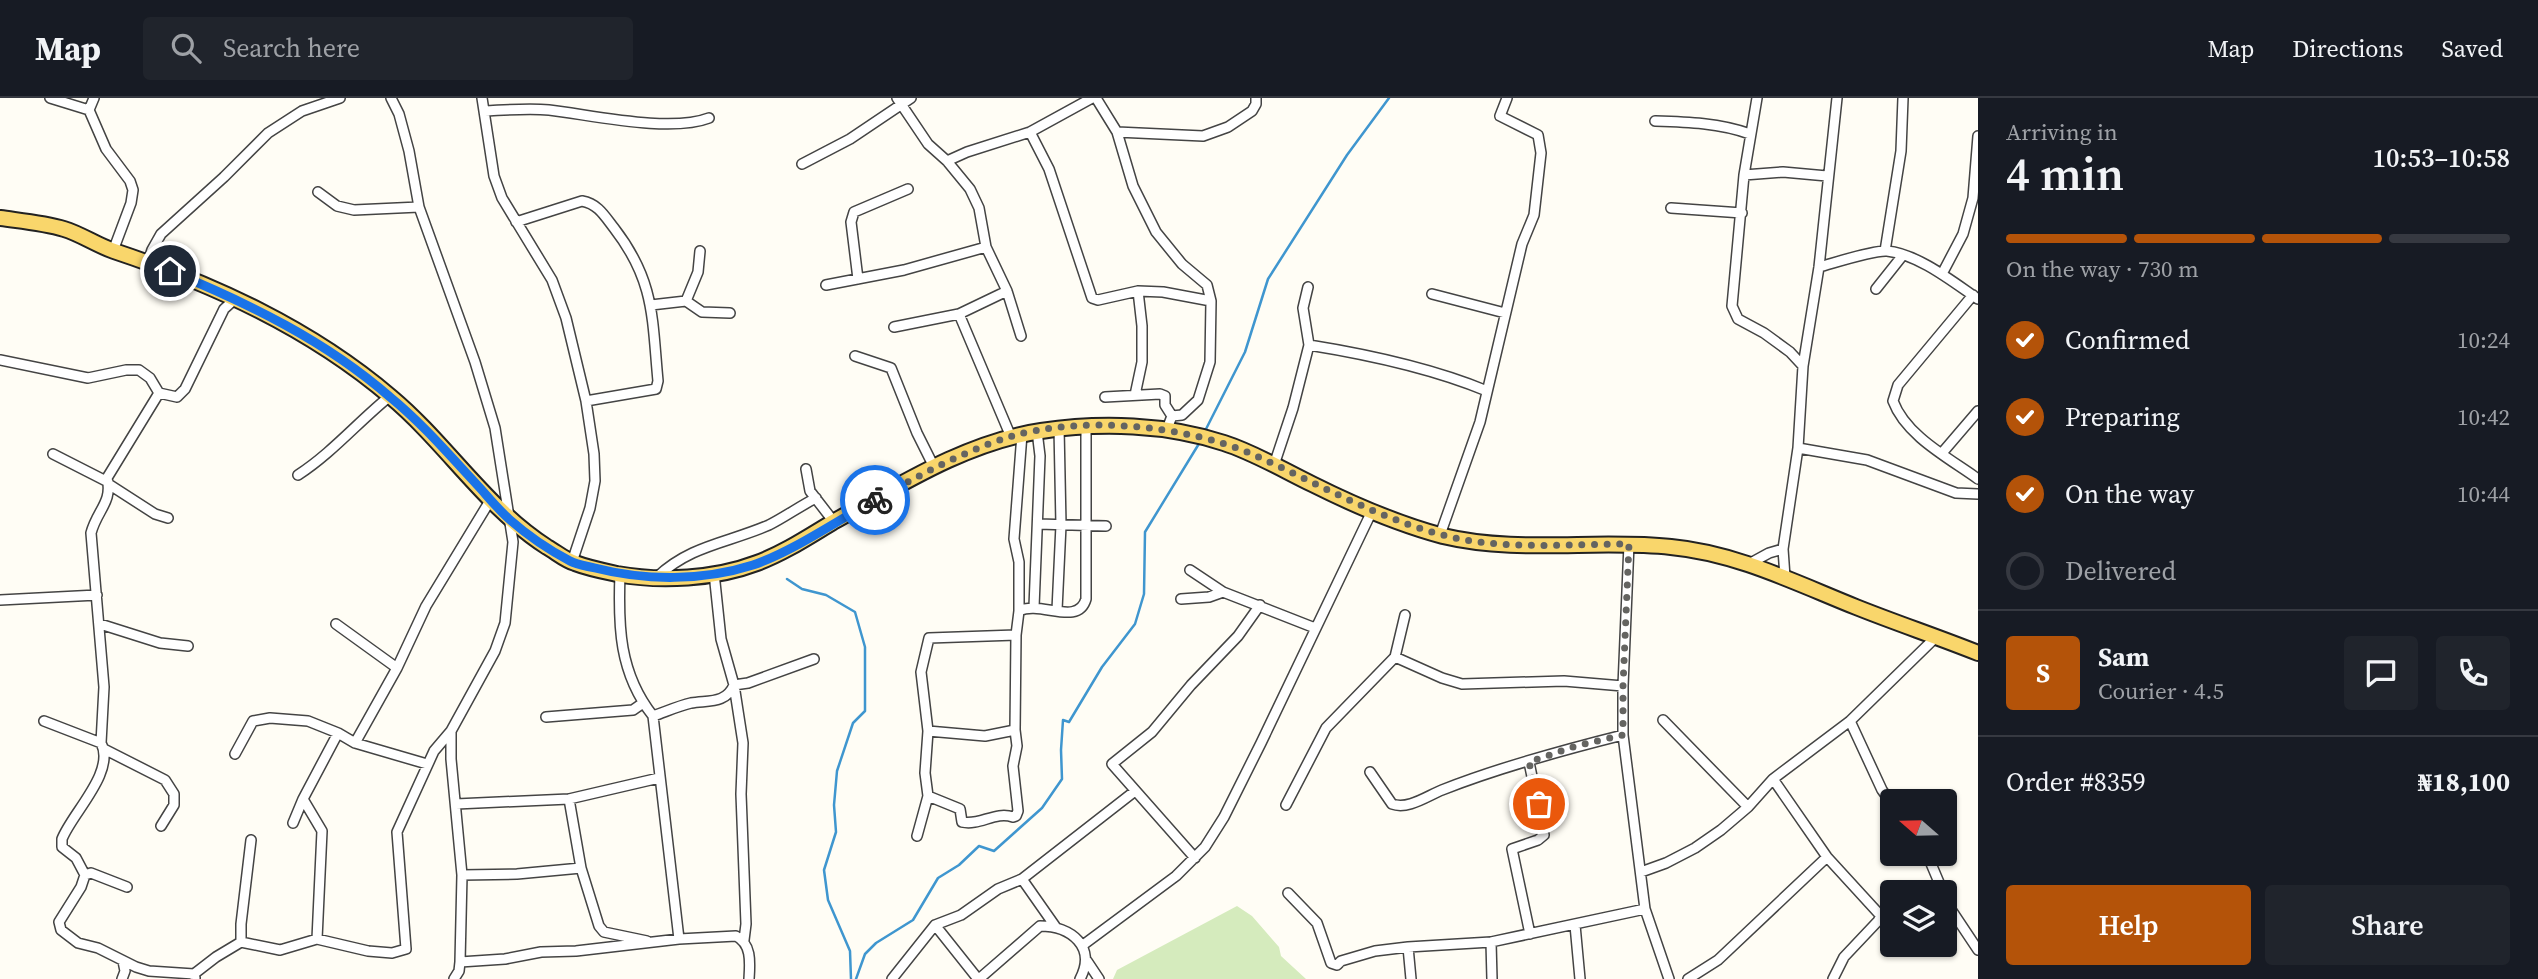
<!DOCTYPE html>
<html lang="en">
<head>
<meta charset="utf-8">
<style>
  :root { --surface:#171b24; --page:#20242c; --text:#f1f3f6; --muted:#9ea1a6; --line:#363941; --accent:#b45309 }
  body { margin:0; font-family:"Source Serif 4",serif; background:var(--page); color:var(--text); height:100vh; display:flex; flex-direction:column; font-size:26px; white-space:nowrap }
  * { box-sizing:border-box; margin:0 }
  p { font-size:23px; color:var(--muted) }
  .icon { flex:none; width:38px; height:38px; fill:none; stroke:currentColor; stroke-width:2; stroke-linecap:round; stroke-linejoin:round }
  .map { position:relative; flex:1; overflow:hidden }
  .sheet { display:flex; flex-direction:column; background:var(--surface); width:560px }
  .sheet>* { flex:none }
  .needle { width:46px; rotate:290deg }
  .buttons { position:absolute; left:1880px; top:691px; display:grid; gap:14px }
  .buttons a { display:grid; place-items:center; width:77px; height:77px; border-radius:7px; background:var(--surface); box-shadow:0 2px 5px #0004; font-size:35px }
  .pin { position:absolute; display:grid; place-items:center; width:60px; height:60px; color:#fff; margin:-30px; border:4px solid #fff; border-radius:50%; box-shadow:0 2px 7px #0007 }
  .courier { position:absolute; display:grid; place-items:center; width:70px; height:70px; margin:-35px; border:5px solid #1a73e8; border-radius:50%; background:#fff; color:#222; box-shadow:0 2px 9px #0007 }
  .summary em { font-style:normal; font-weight:600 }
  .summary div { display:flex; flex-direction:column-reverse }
  .summary { display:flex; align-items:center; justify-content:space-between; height:119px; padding:0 28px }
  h1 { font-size:46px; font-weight:600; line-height:52px }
  .bar { display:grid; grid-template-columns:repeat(4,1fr); gap:10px 7px; align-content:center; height:84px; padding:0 28px }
  .bar i { height:9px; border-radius:5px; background:var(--line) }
  .bar .selected { background:var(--accent) }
  .bar p { grid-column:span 4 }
  .line { display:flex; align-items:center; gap:18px; padding:0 28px; border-top:2px solid var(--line) }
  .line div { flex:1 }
  .round { display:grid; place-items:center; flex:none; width:74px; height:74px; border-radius:7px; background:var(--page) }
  ol { padding:0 28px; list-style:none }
  li { display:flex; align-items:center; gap:21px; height:77px }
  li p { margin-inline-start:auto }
  li .icon { padding:7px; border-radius:50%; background:var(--accent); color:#fff; stroke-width:4 }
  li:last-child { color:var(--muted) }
  li i { width:38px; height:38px; border:4px solid var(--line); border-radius:50% }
  .button { display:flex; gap:14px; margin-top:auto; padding:14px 28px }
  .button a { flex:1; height:80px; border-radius:7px; background:var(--accent); color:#fff; font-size:28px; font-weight:600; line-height:80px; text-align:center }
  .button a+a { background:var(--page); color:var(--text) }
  header { display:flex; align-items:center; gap:42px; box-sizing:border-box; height:98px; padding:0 35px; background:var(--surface); border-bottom:2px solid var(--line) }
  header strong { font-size:33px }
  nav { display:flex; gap:38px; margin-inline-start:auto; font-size:24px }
  .search { width:490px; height:63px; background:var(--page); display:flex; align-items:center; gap:18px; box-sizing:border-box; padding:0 24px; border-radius:7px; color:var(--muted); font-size:26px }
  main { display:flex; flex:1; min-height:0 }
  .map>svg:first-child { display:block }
</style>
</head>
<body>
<header>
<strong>Map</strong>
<div class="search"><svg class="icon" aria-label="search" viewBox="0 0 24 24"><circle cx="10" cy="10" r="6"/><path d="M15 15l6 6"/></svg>Search here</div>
<nav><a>Map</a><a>Directions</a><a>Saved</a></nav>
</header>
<main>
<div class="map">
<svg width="1978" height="881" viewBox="0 0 1978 881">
  <rect width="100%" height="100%" fill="#fffdf5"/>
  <path fill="#d5ebbd" d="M 1237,808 L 1252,818 L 1279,849 L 1281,858 L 1306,881 L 1113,881 L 1117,872 Z"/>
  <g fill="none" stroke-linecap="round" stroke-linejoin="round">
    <path stroke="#3f96cf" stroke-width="2.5" d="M 1204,335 L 1245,254 L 1268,181 L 1347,57 L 1389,0
      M 787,481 L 802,491 L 826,497 L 855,514 L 865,549 L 865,613 L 853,625 L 837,673 L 834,707 L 836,734 L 824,772 L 828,802 L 850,853 L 851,881
      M 856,881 L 865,856 L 876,845 L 913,822 L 938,780 L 959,767 L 979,748 L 994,753 L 1042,710 L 1062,681 L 1061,652 L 1063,622 L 1069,624 L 1102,569 L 1135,526 L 1144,496 L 1145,434 L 1200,344"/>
    <defs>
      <path id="street" d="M 50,0 L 89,12
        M 94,0 L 89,12 L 106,51 L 130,83 L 133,92 L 131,105 L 113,153
        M 391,0 L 399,16 L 409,53 L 419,109 L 475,264 L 495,330 L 513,444 L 505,525 L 495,553 L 451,633 L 451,661 L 462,777 L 460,864 L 459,873 L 454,881
        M 482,0 L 494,78 L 502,100 L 552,182 L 566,220 L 586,303 L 594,356 L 595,383 L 590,410 L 572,464
        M 897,0 L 928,46 L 947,63 L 970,91 L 979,110 L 986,149 L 1007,193 L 1021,238
        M 1096,0 L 1117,34 L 1133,88 L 1156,134 L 1182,166 L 1207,187 L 1211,203 L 1210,264 L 1198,302 L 1182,317 L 1172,318 L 1167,331
        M 1757,0 L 1744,77 L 1732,208 L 1738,221 L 1764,235 L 1790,254 L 1803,268
        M 485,13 C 506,12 528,10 549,12 C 592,17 670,35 709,20
        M 1655,23 C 1687,24 1720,25 1750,36
        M 1030,34 L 1049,71 L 1092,200 L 1098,202 L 1138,193 L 1163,194 L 1211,203
        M 1117,34 L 1203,38 L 1228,29 L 1252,13 L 1256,6 L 1256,0
        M 947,63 L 967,54 L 1030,34 L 1092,0
        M 802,66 L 850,41 L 911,0
        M 1744,77 L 1783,74 L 1827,78
        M 318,94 L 337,108 L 354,112 L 419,109
        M 1671,110 L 1742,115
        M 516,124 L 582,103 C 598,106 604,117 614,130 C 655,183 652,220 658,283 L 656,291 L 586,303
        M 1885,153 L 1901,53 L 1903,0
        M 148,164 L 152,152 L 161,136 L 224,79 L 268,35 L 302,13 L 340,0
        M 1819,169 C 1834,165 1873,152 1887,153 C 1918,156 1953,184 1978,201
        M 1942,176 L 1963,136 L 1973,100 L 1978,38
        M 858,181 L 851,124 L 854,114 L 908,91
        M 826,187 L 904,172 L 986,149
        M 1876,191 L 1903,157
        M 1432,196 L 1505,215
        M 1973,197 L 1898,287 L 1893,303 C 1906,338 1949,360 1978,381
        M 686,203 L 698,174 L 700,153
        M 651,207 L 686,203 L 702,214 L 730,215
        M 959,216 L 1007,193
        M 894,229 L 959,216 L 1011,339
        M 1309,247 C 1365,256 1434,271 1487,293
        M 855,258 L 891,270 L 917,335 L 934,369
        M 0,262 L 88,280 L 126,272 L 139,272 L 150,280 L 159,295 L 177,299 L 185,291 L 224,211 L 235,201
        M 159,295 L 107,380 C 113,404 97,412 91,435 L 104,589 L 101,645 C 116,674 72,715 62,741 L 62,749 L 76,760 L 85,777 L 81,789 L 59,824 L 61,832 L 78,845 L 98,850 L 136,869 L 149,873 L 194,876
        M 1135,297 L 1142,264 L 1142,228 L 1138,193
        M 1105,299 L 1160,296 L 1165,298 L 1165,307 L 1172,318
        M 1798,350 L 1867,362 L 1956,395 L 1978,396
        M 1942,355 L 1978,313
        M 53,356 L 108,384
        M 1274,367 L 1293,310 L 1309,247 L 1303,210 L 1308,189
        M 806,371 L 810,393 L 834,424
        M 298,377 C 332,355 359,323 390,298
        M 854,385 L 891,392
        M 110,387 L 155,416 L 168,420
        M 1038,426 L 1106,428
        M 1440,437 L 1480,324 L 1522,146 L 1534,117 L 1541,55 L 1538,37 L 1500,18 L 1507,0
        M 1629,446 L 1623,588 L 1623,637 L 1645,811 L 1669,881
        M 1747,467 L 1769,455 L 1783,451
        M 1190,472 L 1223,494 L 1315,530
        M 714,475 L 721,541 L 734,587 L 743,645 L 741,696 L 746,826 L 744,842
        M 620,476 C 618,528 619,575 653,618 L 679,841
        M 657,479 C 691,447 728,445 769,427 C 785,419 800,408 816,400
        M 1785,479 L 1783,451 L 1798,350 L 1803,268 L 1819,169 L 1837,0
        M 1181,501 L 1209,499 L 1223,494
        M 0,502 L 97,497
        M 1034,509 L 1040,358 L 1037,333
        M 1057,512 L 1061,427 L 1059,330
        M 1019,513 C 1040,502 1078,529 1086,501 L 1086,329
        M 100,526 L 160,545 L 188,548
        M 336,526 L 397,570
        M 1016,537 L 929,540 L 921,574 L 928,633 L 925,675 L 928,698 L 960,711 L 962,724 C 980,728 995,713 1013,719 L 1016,718 L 1018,713 L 1013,668 L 1017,648 L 1015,632 L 1016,537 L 1019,513 L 1019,464 L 1014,441 L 1022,336
        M 1395,559 L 1442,580 L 1462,586 L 1564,583 L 1623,588
        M 653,618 C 665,614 678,608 691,605 C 708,602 726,606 734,587 L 748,585 L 814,561
        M 546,619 L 633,612 L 643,605
        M 1663,622 L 1748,709
        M 44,623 L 101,645
        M 1850,623 L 1882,692 L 1892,706
        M 928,633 L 985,638 L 1015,632
        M 355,645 L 397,570 L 426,508 L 491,401
        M 104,651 L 165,682 L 174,696 L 174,707 L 161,728
        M 235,656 L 253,623 L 270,620 L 308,623 L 338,635 L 355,645 L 427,666
        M 1529,664 L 1544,737 L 1538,742 L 1512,751 L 1530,836
        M 1370,674 L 1392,706 C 1408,712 1427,698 1442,692 C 1500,669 1563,652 1623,637
        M 1773,681 L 1827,759 L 1881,818 L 1878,823 L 1844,859 L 1833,881
        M 303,701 L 322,733 L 317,841
        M 569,701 L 581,770 L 599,828 L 604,834 L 647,843
        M 456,706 L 569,701 L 659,680
        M 1286,707 L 1326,630 L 1395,559 L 1405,517
        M 293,725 L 303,701 L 338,635
        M 917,738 L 928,698
        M 251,742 L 241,826 L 241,844 L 280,852 L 317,841 L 368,853 L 392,855 L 406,851 L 397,734 L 434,653 L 451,633
        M 1927,756 L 1943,794
        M 1195,760 L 1112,666 L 1152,634 L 1191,587 L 1238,538 L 1260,507
        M 1641,774 L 1666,765 L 1695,750 L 1721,732 L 1748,709 L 1773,681 L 1850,623 L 1936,539
        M 85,777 L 91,775 L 127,789
        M 462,777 L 517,776 L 581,770
        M 1022,781 L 1055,828
        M 1288,795 L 1317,825 L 1331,865 L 1337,867 L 1341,863 L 1375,853 L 1408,849 L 1491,844 L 1645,811
        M 1944,797 L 1948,807 L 1978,852
        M 935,827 L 978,881
        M 1575,827 L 1580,881
        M 1491,844 L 1492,881
        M 1083,847 L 1176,778 L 1205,749 L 1224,719 L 1261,645 L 1372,413
        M 1408,849 L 1411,881
        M 1087,863 L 1099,881
        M 460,864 L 505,861 L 541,854 L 576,853 L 679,841 L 736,838 C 752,846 750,865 749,881
        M 195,880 L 194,876 L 216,859 L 241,844
        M 122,881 L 125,873 L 123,863
        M 892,881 L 935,827 L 961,817 L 998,791 L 1022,781 L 1135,693
        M 979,881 L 1040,828 C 1071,828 1097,849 1080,881
        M 1688,881 L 1718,862 L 1827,759"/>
      <path id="primary" d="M 0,120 C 21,123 44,125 64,131 C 81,136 96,147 114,153 C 213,186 310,230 391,299 C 446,345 486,410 547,449 C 556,454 565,462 575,465 C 588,470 603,473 617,476 C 661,484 715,481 757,465 C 784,455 808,439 833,424 C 898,388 966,344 1041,333 C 1101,324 1166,326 1224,345 C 1255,355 1283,372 1312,386 C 1354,407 1398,426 1443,438 C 1518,456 1596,441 1671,449 C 1736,455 1796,485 1856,509 C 1896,525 1938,539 1978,555"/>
    </defs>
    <use href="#street" stroke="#444" stroke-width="12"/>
    <use href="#primary" stroke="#222" stroke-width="18"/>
    <use href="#street" stroke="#fff" stroke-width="9"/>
    <use href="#primary" stroke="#f9d66b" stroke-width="14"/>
  </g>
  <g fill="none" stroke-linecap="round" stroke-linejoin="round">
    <path stroke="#646461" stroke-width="7" stroke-dasharray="0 12.6" d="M 875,402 C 918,378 962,354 1009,339 C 1081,317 1186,327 1254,357 C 1315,384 1373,418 1439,436 C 1499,453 1567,446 1629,446 L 1623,588 L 1623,637 L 1576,648 L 1529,664 L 1539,706"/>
    <path stroke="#1a73e8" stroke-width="9" d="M 170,173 C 248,205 326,243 390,299 C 423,326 451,359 480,390 C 489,400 498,411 509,421 C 527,437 549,452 570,463 C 577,467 587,468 595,470 C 646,483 703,483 753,467 C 792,454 838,422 875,402"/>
  </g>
</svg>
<div class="buttons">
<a><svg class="needle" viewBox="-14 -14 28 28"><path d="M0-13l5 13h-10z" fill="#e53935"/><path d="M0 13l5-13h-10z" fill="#9ea1a6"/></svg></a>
<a><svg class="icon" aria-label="layers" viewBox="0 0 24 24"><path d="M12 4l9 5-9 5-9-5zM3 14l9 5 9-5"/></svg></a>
</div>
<div class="pin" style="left:1539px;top:706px;background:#ea580c"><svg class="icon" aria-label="bag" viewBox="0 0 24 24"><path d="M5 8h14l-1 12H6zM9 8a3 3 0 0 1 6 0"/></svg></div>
<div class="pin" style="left:170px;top:173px;background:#1f2937"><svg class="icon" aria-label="home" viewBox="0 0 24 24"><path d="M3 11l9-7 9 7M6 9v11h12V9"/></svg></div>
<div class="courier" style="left:875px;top:402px"><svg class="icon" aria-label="bike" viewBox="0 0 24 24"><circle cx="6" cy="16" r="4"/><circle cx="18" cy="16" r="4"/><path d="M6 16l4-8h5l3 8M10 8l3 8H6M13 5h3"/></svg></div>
</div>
<section class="sheet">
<div class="summary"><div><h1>4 min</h1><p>Arriving in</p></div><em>10:53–10:58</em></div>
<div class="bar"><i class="selected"></i><i class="selected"></i><i class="selected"></i><i></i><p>On the way · 730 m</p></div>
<ol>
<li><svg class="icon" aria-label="check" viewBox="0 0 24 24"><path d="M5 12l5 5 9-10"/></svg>Confirmed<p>10:24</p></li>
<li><svg class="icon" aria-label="check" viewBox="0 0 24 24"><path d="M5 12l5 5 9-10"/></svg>Preparing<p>10:42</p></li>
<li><svg class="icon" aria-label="check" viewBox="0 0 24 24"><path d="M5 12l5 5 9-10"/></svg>On the way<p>10:44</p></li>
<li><i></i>Delivered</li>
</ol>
<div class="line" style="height:126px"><b class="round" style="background:var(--accent);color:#fff">S</b><div><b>Sam</b><p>Courier · 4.5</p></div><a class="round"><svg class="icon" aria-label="chat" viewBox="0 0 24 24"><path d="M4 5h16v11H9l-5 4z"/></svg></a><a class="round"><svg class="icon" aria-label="phone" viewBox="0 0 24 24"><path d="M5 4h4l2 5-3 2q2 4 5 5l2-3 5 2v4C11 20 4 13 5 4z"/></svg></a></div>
<div class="line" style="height:91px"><div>Order #8359</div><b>₦18,100</b></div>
<div class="button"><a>Help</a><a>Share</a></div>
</section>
</main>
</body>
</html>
